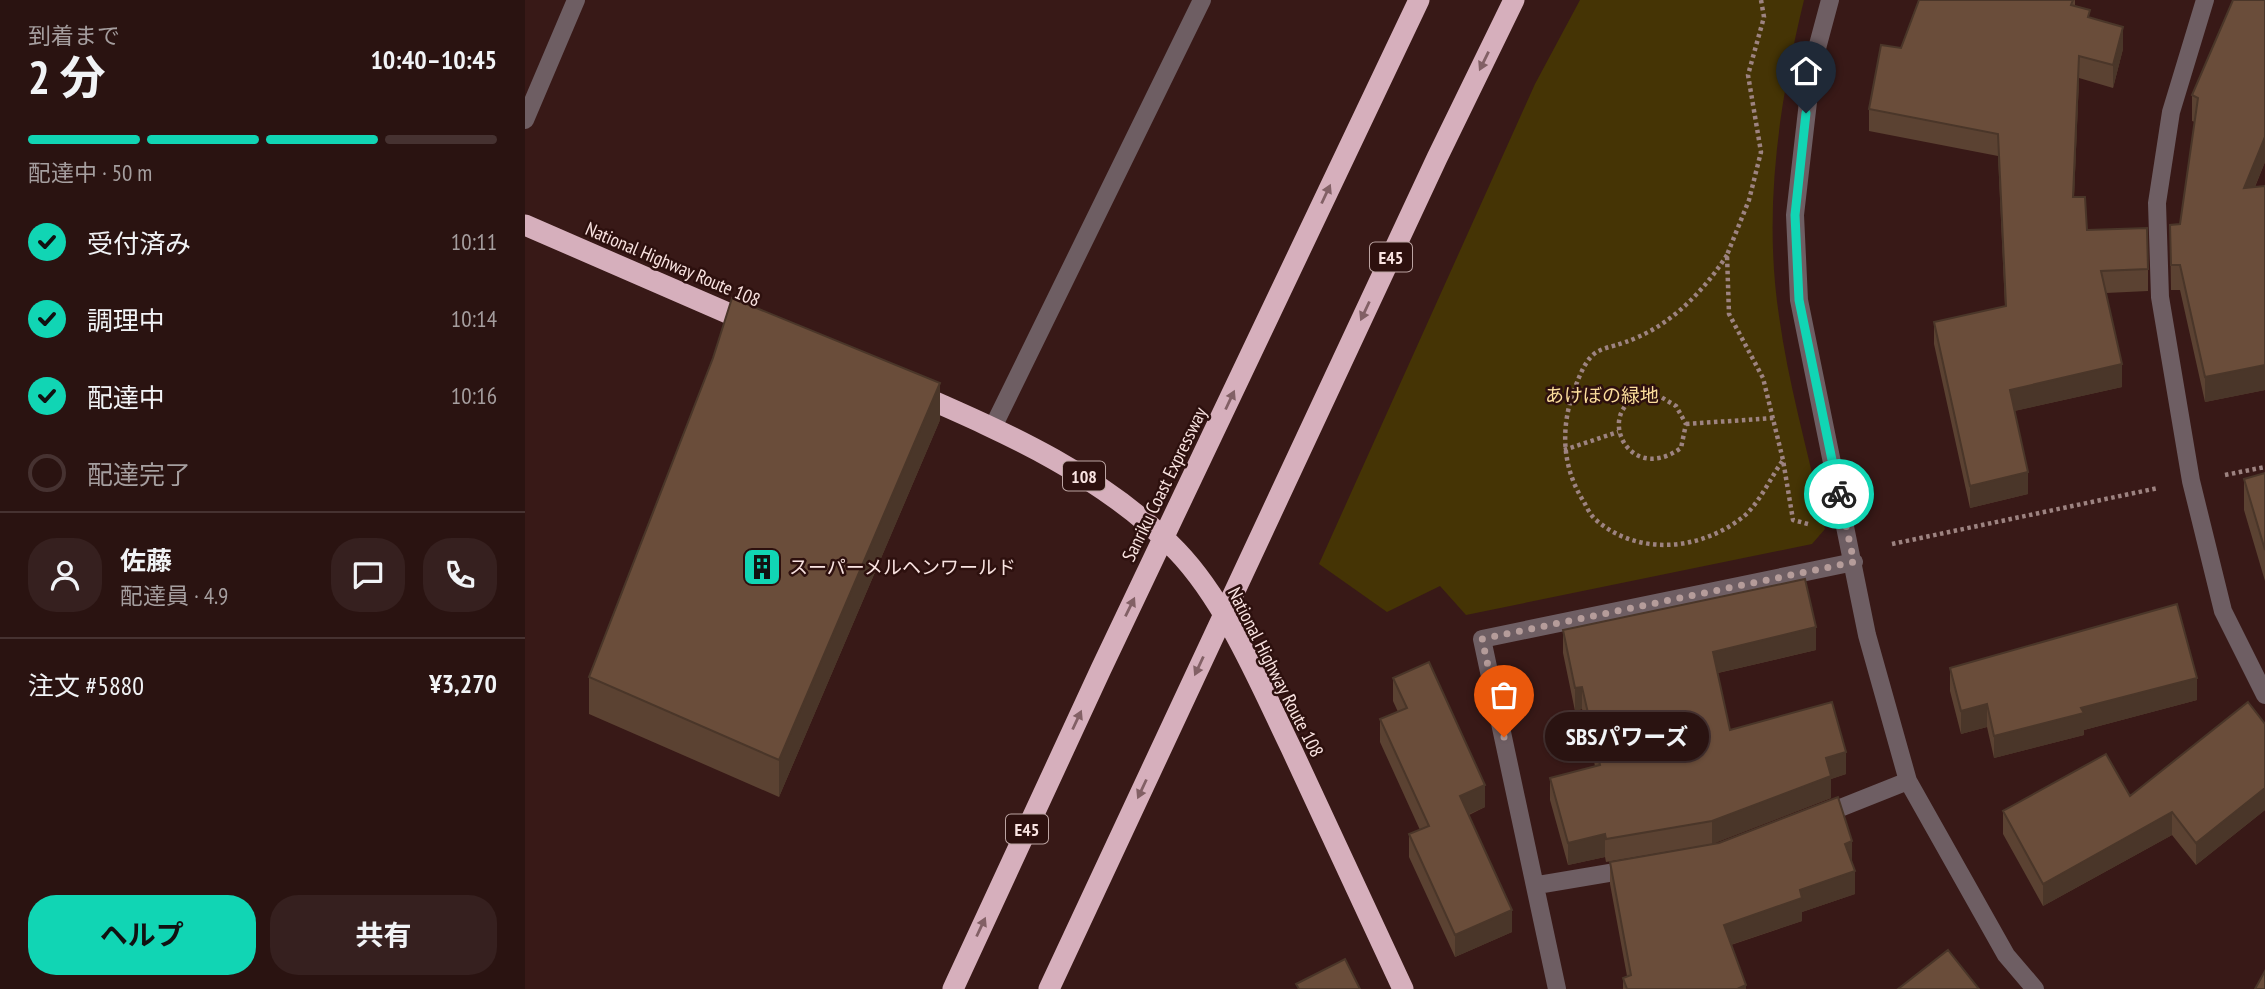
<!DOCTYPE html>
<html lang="ja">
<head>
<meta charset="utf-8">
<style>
  :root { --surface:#2a1311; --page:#36201f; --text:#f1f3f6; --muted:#a59e9f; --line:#463231; --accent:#11d5b4 }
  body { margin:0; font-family:"PT Sans Narrow","Noto Sans JP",sans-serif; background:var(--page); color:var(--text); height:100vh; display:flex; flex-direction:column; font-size:26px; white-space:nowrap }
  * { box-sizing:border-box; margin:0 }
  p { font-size:23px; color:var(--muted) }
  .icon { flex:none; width:38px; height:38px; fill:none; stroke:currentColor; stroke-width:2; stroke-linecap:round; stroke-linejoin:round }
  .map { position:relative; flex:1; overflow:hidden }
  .sheet { display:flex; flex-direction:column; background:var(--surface); width:525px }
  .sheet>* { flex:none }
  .pin { position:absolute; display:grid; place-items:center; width:60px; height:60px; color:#fff; margin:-72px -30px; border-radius:50% 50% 50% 0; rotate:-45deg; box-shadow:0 0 7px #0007 }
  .pin .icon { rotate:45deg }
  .courier { position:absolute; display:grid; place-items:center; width:70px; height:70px; margin:-35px; border:5px solid #11d5b4; border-radius:50%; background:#fff; color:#222; box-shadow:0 2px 9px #0007 }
  .bubble { position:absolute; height:49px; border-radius:24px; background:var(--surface); box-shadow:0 2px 5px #0004,0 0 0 2px var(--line); font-size:23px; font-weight:700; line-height:49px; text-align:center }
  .headline em { font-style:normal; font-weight:700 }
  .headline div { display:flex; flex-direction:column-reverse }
  .headline { display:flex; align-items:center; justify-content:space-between; height:119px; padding:0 28px }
  h1 { font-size:46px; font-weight:700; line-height:52px }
  .bar { display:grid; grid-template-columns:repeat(4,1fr); gap:10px 7px; align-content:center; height:84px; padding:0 28px }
  .bar i { height:9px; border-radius:5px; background:var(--line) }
  .bar .active { background:var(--accent) }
  .bar p { grid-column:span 4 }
  .line { display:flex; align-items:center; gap:18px; padding:0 28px; border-top:2px solid var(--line) }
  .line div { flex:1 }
  .round { display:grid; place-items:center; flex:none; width:74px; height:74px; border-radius:28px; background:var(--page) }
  ol { padding:0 28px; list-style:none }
  li { display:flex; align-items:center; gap:21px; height:77px }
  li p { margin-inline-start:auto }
  li .icon { padding:7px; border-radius:50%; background:var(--accent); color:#111; stroke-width:4 }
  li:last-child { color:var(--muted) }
  li i { width:38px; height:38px; border:4px solid var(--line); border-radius:50% }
  .button { display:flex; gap:14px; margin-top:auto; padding:14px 28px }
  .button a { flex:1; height:80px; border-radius:28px; background:var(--accent); color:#111; font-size:28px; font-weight:700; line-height:80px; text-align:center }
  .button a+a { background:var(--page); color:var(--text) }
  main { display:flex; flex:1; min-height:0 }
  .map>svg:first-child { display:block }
</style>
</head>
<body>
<main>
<section class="sheet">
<div class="headline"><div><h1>2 分</h1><p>到着まで</p></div><em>10:40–10:45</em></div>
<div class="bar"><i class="active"></i><i class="active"></i><i class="active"></i><i></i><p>配達中 · 50 m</p></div>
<ol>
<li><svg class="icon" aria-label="check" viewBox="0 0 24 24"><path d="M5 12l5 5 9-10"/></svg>受付済み<p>10:11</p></li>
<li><svg class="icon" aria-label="check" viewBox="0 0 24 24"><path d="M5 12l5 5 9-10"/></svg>調理中<p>10:14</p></li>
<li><svg class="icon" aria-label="check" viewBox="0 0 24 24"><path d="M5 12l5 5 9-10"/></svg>配達中<p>10:16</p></li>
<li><i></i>配達完了</li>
</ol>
<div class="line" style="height:126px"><a class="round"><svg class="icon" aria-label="person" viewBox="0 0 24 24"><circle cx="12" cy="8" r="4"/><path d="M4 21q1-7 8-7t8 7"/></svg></a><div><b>佐藤</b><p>配達員 · 4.9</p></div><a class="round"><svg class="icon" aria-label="chat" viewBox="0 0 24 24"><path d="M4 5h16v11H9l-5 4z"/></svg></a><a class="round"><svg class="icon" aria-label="phone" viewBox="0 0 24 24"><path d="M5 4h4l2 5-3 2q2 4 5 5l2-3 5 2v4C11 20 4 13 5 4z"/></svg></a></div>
<div class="line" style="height:91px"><div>注文 #5880</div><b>¥3,270</b></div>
<div class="button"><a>ヘルプ</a><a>共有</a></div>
</section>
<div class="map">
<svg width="1740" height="989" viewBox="0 0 1740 989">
  <rect width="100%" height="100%" fill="#381917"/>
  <path fill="#453405" d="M 1055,0 L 1279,0 C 1254,103 1238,210 1254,316 C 1264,388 1285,459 1300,529 L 1287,544 L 941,615 L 915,586 L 862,612 L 794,564 L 1010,84 Z"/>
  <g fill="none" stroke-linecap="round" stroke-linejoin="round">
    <path stroke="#9d8381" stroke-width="4.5" stroke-dasharray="3.5 3.5" stroke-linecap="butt" d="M 1236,0 L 1239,17 L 1223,75 L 1236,152 L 1224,200 L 1202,255 L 1204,314 L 1238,378 L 1258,460 L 1268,520 L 1283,524
      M 1202,255 C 1181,288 1150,321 1113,337 C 1076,354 1068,340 1051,385 C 1035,425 1036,466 1059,502 C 1062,508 1066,516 1071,520 C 1114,557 1176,550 1218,517 C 1234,504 1246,477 1258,460
      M 1131,394 L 1151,406 L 1161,424 L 1156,448 C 1097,490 1064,395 1131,394 Z
      M 1161,424 L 1249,418
      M 1039,450 L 1093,432
      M 1700,475 L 1740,467
      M 1367,544 L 1633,488"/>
    <path stroke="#6e5e63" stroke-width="18" d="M 1305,0 L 1287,67 L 1270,215 L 1274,300 L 1342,635 L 1383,781 L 1481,955 L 1510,989
      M 1680,0 L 1646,112 L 1632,203 L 1635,297 L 1666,481 L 1698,611 L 1740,695
      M 0,120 L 51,0
      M 468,427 L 677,0
      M 1295,816 L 1383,781
      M 1012,885 L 1107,869
      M 1032,989 L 957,639 L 1329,562"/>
    <path stroke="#d6afbc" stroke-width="21" d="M 0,225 L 228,324
      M 390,393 C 484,434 579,476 652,551 C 701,602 735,684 766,748 C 803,829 841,909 878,989
      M 428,989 L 576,669 L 894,0
      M 524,989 L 912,158 L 989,0"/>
  </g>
  <path fill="#5b4232" d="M 1550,0 L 1550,6 L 1565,18 L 1598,49 L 1588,88 L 1554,78 L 1549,197 L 1562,230 L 1623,269 L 1623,291 L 1581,293 L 1597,387 L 1489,411 L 1503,494 L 1445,508 L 1409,344 L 1409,322 L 1480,307 L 1473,156 L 1344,131 L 1344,109 L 1376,48 Z
    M 1740,0 L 1740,162 L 1730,187 L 1740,186 L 1740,390 L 1680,402 L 1655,290 L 1646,290 L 1645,225 L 1655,224 L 1670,122 L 1667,121 L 1667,95 Z
    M 415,420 L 254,797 L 64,714 L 64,677 Z
    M 1740,473 L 1740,581 L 1719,510 L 1719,479 Z
    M 1038,630 L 1291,650 L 1193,673 L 1205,730 L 1321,774 L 1306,779 L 1306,798 L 1187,844 L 1081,862 L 1080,857 L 1043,865 L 1025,800 L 1025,778 L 1070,766 L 1057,709 L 1050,711 L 1038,653 Z
    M 1425,668 L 1672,700 L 1559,730 L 1559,735 L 1469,758 L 1462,727 L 1436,734 L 1425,691 Z
    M 868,678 L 960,807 L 944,815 L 987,932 L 930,957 L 884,857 L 884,834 L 895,830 L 855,742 L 855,719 L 873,712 L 868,701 Z
    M 1740,724 L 1740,810 L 1671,865 L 1647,835 L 1518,906 L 1478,834 L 1478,811 L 1605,796 Z
    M 1085,862 L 1327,864 L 1330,894 L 1277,912 L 1277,921 L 1206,945 L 1221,989 L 1098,989 L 1098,978 L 1102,976 L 1085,884 Z"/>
  <path fill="#4a3629" d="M 1598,27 L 1598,49 L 1588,88 L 1588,65 Z
    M 1554,56 L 1554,78 L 1548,220 L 1548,197 Z
    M 1740,137 L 1740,162 L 1719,213 L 1719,188 Z
    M 1597,364 L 1597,387 L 1485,412 L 1485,390 Z
    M 1740,365 L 1740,390 L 1680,402 L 1680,377 Z
    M 415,383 L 415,420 L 254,797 L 254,760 Z
    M 1503,472 L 1503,494 L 1445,508 L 1445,486 Z
    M 1291,627 L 1291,650 L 1188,674 L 1188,652 Z
    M 1672,678 L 1672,700 L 1559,730 L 1559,735 L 1469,758 L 1469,736 L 1556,708 Z
    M 1057,687 L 1057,709 L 1050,711 L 1050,688 Z
    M 1462,704 L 1462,727 L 1436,734 L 1436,711 Z
    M 1321,752 L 1321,774 L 1306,779 L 1306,798 L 1187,844 L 1187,821 L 1301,758 Z
    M 960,785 L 960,807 L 935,818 L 935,796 Z
    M 1740,788 L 1740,810 L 1671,865 L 1671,843 Z
    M 1647,812 L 1647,835 L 1518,906 L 1518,884 Z
    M 1080,834 L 1080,857 L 1043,865 L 1043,843 Z
    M 1327,841 L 1327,864 L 1320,844 Z
    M 1330,871 L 1330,894 L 1277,912 L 1277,921 L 1199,947 L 1199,925 L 1275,890 Z
    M 987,910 L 987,932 L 930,957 L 930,935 Z
    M 1221,985 L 1221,989 L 1214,989 L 1214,988 Z"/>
  <path fill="#6a4d3a" stroke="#4a3629" stroke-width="2" d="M 1394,0 L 1548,0 L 1546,5 L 1565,10 L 1563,17 L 1598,27 L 1588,65 L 1554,56 L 1548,197 L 1560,197 L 1562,230 L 1622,228 L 1623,269 L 1576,271 L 1597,364 L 1485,390 L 1503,472 L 1445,486 L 1409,322 L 1481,306 L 1473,134 L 1344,109 L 1356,45 L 1376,48 Z
    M 1708,0 L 1740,0 L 1740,137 L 1719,188 L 1740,186 L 1740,365 L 1680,377 L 1655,265 L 1646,265 L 1645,225 L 1655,224 L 1673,98 L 1667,95 Z
    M 207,298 L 415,383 L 254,760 L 64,677 L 188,358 Z
    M 1740,473 L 1740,550 L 1719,479 Z
    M 1280,579 L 1291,627 L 1188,652 L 1205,730 L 1307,702 L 1321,752 L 1301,758 L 1306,776 L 1187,821 L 1081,839 L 1080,834 L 1043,843 L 1025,778 L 1075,765 L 1057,687 L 1050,688 L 1038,630 Z
    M 1652,604 L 1672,678 L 1556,708 L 1559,713 L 1469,736 L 1462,704 L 1436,711 L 1425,668 Z
    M 904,662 L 960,785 L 935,796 L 987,910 L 930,935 L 884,834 L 904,826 L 855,719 L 882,708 L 868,678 Z
    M 1723,702 L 1740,724 L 1740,788 L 1671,843 L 1647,812 L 1518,884 L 1478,811 L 1581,754 L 1605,796 Z
    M 1313,797 L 1327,841 L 1320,844 L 1330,871 L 1275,890 L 1277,898 L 1199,925 L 1221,985 L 1214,988 L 1215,989 L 1102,989 L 1098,978 L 1106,975 L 1085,862 L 1194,843 Z
    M 1423,950 L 1454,989 L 1373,989 Z
    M 820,959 L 835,989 L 774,989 L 771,984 Z
    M 1740,971 L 1740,989 L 1730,989 Z"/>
  <defs><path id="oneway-solid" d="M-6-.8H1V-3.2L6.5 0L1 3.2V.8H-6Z" transform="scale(1.75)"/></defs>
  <g fill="#826065">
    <use href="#oneway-solid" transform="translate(959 61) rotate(116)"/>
    <use href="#oneway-solid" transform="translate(801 194) rotate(-65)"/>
    <use href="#oneway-solid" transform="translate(840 311) rotate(115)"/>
    <use href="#oneway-solid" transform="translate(705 400) rotate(-65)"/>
    <use href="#oneway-solid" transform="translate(605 607) rotate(-64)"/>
    <use href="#oneway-solid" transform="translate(674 666) rotate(115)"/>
    <use href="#oneway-solid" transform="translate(552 720) rotate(-65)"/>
    <use href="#oneway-solid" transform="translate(617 789) rotate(115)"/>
    <use href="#oneway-solid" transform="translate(456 927) rotate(-65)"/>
  </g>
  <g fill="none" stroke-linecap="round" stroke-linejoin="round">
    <path stroke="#b59c9a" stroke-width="7" stroke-dasharray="0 12.6" d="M 979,737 L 957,639 L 1329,562 L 1314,494"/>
    <path stroke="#11d5b4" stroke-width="9" d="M 1281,113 L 1270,215 L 1274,300 L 1314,494"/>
  </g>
  <defs>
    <symbol id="building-square" viewBox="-11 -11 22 22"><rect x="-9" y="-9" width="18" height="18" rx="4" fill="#11d5b4" stroke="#2d100e"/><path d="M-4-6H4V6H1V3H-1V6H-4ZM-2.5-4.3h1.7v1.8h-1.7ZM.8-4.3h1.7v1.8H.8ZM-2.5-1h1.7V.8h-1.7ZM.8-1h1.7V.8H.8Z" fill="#111"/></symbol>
  </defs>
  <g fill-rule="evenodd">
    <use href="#building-square" x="215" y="545" width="44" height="44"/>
  </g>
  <g text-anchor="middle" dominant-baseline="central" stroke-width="5" stroke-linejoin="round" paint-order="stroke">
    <g fill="#2d100e" stroke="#bca4a2" stroke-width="2">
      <rect x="845" y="242.5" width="42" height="29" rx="5"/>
      <rect x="538" y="461.5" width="42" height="29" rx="5"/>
      <rect x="481" y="814.5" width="42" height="29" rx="5"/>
    </g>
    <g font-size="18" font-weight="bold" fill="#f9e3e1">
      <text x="866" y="257">E45</text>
      <text x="559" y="476">108</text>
      <text x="502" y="829">E45</text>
    </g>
    <g font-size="19" fill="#f9e3e1" stroke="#2d100e">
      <text transform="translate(148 264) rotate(23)">National Highway Route 108</text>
      <text transform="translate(639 484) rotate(-64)">Sanriku Coast Expressway</text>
      <text transform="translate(751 672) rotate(63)">National Highway Route 108</text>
    </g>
    <g font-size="19" fill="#fbdd9c" stroke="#2d100e">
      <text x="1077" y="395">あけぼの緑地</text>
    </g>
    <g font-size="19" fill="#f9e3e1" stroke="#2d100e" text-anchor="start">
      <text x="264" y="567">スーパーメルヘンワールド</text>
    </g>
  </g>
</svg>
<div class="pin" style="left:979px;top:737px;background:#ea580c"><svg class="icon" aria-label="bag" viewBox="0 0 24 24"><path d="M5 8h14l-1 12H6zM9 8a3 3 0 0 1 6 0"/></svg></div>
<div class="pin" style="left:1281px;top:113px;background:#1f2937"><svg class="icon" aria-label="home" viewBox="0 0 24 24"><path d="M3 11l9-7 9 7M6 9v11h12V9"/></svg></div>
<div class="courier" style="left:1314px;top:494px"><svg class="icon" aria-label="bike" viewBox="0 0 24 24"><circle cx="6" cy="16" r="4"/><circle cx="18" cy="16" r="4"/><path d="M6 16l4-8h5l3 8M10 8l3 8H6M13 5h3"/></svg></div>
<div class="bubble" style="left:1020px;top:712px;width:164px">SBSパワーズ</div>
</div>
</main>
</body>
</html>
